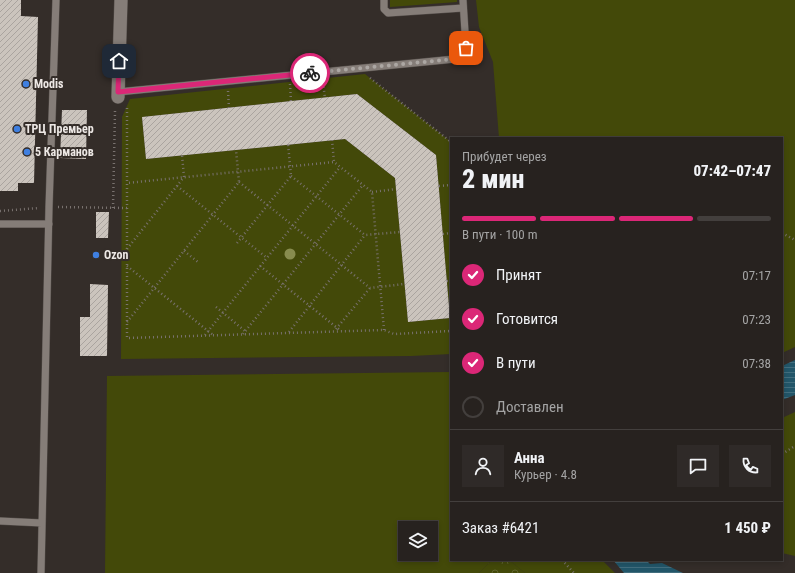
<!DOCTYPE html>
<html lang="ru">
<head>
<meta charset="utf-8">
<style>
  :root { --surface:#27221f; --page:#2f2a28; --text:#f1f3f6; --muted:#a4a4a4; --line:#433f3d; --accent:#db2777 }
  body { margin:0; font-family:"Roboto Condensed",sans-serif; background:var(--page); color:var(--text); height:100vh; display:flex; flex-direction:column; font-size:15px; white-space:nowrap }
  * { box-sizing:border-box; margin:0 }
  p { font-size:13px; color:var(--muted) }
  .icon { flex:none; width:22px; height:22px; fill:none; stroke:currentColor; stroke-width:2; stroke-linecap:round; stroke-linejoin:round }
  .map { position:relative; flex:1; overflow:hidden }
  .details { position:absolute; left:450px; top:137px; width:333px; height:424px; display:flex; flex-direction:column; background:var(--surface); border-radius:0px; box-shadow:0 2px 6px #0003,0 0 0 1px var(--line) }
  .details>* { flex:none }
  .controls { position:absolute; left:398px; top:521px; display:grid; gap:8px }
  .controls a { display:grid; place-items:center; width:40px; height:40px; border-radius:0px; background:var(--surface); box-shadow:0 2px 6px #0003,0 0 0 1px var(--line); font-size:20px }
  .pin { position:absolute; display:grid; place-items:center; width:34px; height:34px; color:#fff; margin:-17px; border-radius:8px; box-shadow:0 2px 6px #0006 }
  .courier { position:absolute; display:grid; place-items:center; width:40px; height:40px; margin:-20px; border:3px solid #db2777; border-radius:50%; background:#fff; color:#222; box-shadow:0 1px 5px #0007 }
  .summary em { font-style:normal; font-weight:800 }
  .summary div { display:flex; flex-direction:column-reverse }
  .summary { display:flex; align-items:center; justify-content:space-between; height:68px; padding:0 12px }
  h1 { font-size:26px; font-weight:800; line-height:30px }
  .bar { display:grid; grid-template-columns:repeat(4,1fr); gap:6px 4px; align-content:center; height:48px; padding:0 12px }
  .bar i { height:5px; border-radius:3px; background:var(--line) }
  .bar .active { background:var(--accent) }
  .bar p { grid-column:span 4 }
  .line { display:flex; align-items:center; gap:10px; padding:0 12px; border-top:1px solid var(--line) }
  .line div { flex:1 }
  .round { display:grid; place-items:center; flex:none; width:42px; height:42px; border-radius:0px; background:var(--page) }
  ol { padding:0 12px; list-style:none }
  li { display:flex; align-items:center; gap:12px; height:44px }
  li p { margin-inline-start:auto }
  li .icon { padding:4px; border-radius:50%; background:var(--accent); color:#fff; stroke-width:4 }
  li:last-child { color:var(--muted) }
  li i { width:22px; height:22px; border:2px solid var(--line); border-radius:50% }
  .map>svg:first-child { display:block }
</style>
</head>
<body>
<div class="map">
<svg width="795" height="573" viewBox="0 0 795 573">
  <defs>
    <pattern id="forest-crowns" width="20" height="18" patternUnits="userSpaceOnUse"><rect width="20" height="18" fill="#434909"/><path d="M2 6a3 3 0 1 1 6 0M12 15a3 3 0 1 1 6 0" fill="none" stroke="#5e632d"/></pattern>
    <pattern id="water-rules" width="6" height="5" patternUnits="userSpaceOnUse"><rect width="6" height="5" fill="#225669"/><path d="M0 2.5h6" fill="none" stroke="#426e7e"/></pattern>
    <pattern id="building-hatch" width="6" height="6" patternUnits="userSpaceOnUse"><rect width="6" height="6" fill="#cbc4bd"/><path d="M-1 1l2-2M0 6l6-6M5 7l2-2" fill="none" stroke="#aaa49f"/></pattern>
  </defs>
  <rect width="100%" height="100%" fill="#342d29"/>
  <path fill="#434909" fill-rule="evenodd" d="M 390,0 L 457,0 L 457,2 L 390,7 Z
    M 476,0 L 795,0 L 795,347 L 782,353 L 782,138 L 499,138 L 493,62 L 479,27 Z
    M 365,74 L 451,142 L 451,354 L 411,356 L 121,359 L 122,117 L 130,99 ZM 357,94 L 436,155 L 450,318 L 408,322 L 395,178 L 345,139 L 146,159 L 142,117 Z
    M 451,372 L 451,560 L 492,560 L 479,573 L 105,573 L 107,376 ZM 405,528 L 431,528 L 431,554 L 405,554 Z
    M 795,412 L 795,556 L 782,553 L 782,418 Z
    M 509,560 L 602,560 L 615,573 L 525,573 Z"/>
  <path fill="url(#forest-crowns)" d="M 492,560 L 509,560 L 525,573 L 479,573 Z"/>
  <path fill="url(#water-rules)" d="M 795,360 L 795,395 L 782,400 L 782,366 Z
    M 613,560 L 646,560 L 650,564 L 662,563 L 683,573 L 624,573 Z"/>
  <path fill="url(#building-hatch)" d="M 0,0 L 21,0 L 21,16 L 38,17 L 34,183 L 18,183 L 18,191 L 0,191 Z
    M 357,94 L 436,155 L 450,318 L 408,322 L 395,178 L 345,139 L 146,159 L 142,117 Z
    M 62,110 L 87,110 L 86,159 L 60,158 Z
    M 96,212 L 109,212 L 108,238 L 96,238 Z
    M 90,284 L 108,285 L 107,356 L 80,356 L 80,317 L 90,317 Z"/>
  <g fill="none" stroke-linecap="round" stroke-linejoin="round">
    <defs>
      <path id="service" d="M 384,0 L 384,9 L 388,13 L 463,8
        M 118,92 L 455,59 L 463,56 L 466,48 L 463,0
        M 0,224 L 49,224
        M 0,521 L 42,523
        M 41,573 L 49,207 L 56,0"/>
      <path id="minor" d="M 118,97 L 121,0"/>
    </defs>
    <use href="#service" stroke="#524c48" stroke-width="8"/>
    <use href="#minor" stroke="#524c48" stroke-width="14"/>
    <path stroke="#79726f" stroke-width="2.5" stroke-dasharray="1 3" stroke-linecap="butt" d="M 370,78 L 451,142
      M 323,83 L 325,98
      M 290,84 L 291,101
      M 228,91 L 229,108
      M 127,108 L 127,183
      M 332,140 L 334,162
      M 291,176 L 365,235 L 400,232
      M 239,182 L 370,288 L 404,284
      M 177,186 L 267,258
      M 439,186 L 451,185
      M 372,192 L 396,189
      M 58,207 L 127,208
      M 113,208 L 115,111
      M 0,211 L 39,208
      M 782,233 L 795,240
      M 443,234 L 451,233
      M 237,243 L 291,176 L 288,144
      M 127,249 L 184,177 L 182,155
      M 184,251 L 198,262
      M 127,266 L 213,335
      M 260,266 L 341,331
      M 447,281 L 451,281
      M 216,307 L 245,331
      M 127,322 L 239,182 L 236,150
      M 336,329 L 370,288
      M 384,330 L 372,192 L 334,162 L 127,183 L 127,338 L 384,330 L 394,334 L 451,331
      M 289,332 L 365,235
      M 243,334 L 363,185
      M 205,335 L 340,167
      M 782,454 L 795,446
      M 562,560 L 574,573"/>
    <use href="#service" stroke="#857d78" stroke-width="7"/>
    <use href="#minor" stroke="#857d78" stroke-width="13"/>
  </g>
  <circle fill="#888c4e" cx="290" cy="254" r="5.5"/>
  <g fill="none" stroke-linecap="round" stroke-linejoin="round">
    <path stroke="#aca7a3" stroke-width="4" stroke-dasharray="0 7.2" d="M 310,73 L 455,59 L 463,56 L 466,48"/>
    <path stroke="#db2777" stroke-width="5" d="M 119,61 L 118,92 L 310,73"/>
  </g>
  <g fill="#3f7fe0" stroke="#342d29" stroke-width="1.5">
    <circle cx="26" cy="84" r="4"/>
    <circle cx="17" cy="129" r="4"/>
    <circle cx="27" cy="152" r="4"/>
    <circle cx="96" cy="255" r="4"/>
  </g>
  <g text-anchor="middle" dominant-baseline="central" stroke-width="4" stroke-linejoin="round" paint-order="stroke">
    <g font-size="12" font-weight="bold" fill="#ede8e5" stroke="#342d29" text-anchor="start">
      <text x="34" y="84">Modis</text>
      <text x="25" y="129">ТРЦ Премьер</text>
      <text x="35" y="152">5 Карманов</text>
      <text x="104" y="255">Ozon</text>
    </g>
  </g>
</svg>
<div class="controls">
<a><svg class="icon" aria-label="layers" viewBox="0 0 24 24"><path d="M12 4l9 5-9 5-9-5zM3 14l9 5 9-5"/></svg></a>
</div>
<div class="pin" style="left:466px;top:48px;background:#ea580c"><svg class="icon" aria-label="bag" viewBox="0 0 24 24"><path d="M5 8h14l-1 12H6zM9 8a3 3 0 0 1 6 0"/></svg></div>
<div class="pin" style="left:119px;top:61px;background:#1f2937"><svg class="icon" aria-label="home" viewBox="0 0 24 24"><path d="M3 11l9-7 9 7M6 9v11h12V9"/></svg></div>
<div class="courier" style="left:310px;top:73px"><svg class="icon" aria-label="bike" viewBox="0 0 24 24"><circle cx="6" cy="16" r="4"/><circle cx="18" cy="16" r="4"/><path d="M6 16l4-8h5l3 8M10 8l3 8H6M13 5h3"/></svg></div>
<section class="details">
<div class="summary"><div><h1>2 мин</h1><p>Прибудет через</p></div><em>07:42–07:47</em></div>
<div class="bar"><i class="active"></i><i class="active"></i><i class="active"></i><i></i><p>В пути · 100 m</p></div>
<ol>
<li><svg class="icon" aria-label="check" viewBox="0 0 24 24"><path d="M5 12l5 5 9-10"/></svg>Принят<p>07:17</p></li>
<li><svg class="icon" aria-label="check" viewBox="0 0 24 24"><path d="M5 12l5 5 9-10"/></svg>Готовится<p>07:23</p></li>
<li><svg class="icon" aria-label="check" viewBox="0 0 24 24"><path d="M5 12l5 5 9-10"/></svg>В пути<p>07:38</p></li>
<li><i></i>Доставлен</li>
</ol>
<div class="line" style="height:72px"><a class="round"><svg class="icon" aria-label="person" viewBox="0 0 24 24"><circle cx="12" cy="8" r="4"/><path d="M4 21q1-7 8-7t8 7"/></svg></a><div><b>Анна</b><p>Курьер · 4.8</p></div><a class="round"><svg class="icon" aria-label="chat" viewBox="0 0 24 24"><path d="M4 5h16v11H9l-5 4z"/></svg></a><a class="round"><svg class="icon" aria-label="phone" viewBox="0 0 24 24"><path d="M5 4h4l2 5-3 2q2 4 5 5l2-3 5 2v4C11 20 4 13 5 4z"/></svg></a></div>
<div class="line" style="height:52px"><div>Заказ #6421</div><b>1 450 ₽</b></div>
</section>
</div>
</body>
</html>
